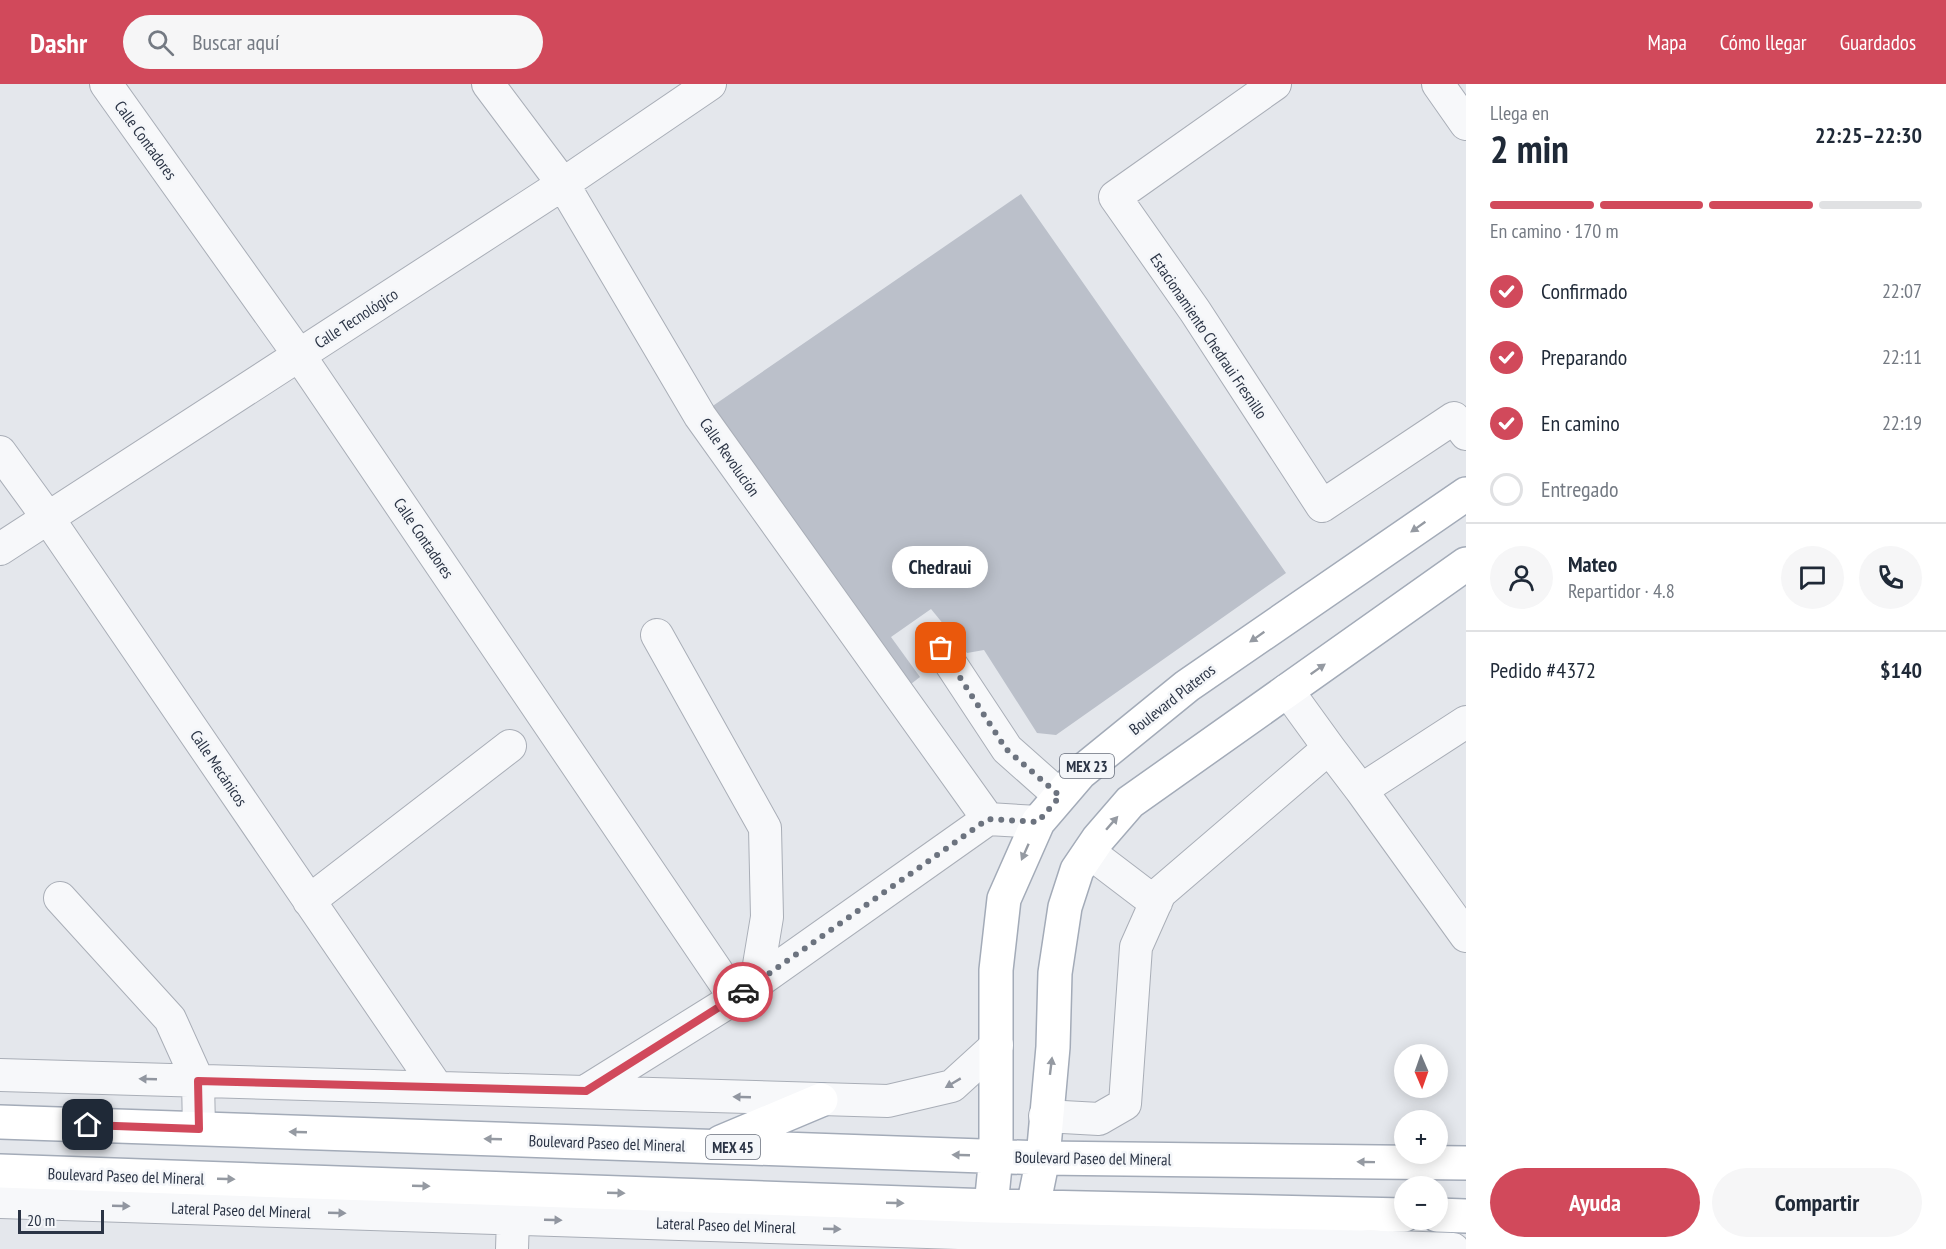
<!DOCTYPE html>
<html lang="es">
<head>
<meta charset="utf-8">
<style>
  :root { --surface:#fff; --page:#f6f6f7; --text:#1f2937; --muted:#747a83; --line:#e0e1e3; --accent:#d1495b }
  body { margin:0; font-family:"PT Sans Narrow",sans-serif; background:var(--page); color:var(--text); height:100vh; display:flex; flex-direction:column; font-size:22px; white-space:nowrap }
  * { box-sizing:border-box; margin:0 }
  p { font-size:20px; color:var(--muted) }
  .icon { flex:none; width:33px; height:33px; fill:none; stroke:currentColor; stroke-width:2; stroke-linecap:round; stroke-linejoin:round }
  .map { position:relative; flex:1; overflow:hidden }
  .details { display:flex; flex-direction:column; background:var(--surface); width:480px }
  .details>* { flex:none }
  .needle { width:39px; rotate:178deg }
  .controls { position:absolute; left:1394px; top:960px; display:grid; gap:12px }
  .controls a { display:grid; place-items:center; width:54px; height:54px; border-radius:50%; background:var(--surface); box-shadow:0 3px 15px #0003; font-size:30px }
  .scale { position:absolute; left:18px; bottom:15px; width:86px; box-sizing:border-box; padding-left:6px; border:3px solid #2b3445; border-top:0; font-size:16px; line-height:21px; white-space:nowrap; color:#2b3445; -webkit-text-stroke:4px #f4f6f9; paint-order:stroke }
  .pin { position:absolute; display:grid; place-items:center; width:51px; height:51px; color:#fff; margin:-26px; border-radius:12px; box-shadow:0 3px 9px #0006 }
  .courier { position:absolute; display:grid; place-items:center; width:60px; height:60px; margin:-30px; border:4px solid #d1495b; border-radius:50%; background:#fff; color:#222; box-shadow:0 2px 8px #0007 }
  .bubble { position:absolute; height:42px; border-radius:21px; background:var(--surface); box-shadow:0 3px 15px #0003; font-size:20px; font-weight:700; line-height:42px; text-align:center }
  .headline em { font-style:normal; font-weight:700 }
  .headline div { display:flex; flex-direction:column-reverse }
  .headline { display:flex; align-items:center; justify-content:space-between; height:102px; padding:0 24px }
  h1 { font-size:39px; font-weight:700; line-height:45px }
  .bar { display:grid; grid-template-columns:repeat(4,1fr); gap:9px 6px; align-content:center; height:72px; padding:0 24px }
  .bar i { height:8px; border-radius:4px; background:var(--line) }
  .bar .active { background:var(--accent) }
  .bar p { grid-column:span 4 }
  .line { display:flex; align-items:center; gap:15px; padding:0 24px; border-top:2px solid var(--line) }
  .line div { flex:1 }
  .round { display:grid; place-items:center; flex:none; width:63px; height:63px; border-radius:32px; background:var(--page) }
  ol { padding:0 24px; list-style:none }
  li { display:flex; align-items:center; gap:18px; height:66px }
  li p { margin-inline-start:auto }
  li .icon { padding:6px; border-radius:50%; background:var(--accent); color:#fff; stroke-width:4 }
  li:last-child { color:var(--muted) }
  li i { width:33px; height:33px; border:3px solid var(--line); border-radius:50% }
  .button { display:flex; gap:12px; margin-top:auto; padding:12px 24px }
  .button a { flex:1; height:69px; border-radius:36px; background:var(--accent); color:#fff; font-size:24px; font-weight:700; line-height:69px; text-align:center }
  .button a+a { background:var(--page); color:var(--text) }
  header { display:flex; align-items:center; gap:36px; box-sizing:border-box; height:84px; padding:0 30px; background:var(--accent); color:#fff }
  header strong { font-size:28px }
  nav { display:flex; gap:33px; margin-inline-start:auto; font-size:21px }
  .search { width:420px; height:54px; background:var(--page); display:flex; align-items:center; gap:15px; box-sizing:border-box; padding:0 21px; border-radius:33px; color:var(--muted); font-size:22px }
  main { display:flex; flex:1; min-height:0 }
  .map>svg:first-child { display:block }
</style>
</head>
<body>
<header>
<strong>Dashr</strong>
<div class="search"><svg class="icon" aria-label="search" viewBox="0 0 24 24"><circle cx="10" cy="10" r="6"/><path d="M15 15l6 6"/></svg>Buscar aquí</div>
<nav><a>Mapa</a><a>Cómo llegar</a><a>Guardados</a></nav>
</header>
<main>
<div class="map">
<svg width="1466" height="1165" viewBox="0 0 1466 1165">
  <rect width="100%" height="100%" fill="#e4e7ec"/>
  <path fill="#bbc0ca" d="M 1021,110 L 1286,489 L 1056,651 L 1037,649 L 984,566 L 967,569 L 931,525 L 891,553 L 920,593 L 907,603 L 701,330 Z"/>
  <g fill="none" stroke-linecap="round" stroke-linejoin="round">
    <defs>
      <path id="minor" d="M 106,0 L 299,271 L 735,914
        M 488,0 L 563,100 L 700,332 L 988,735
        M 1275,0 L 1115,113 L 1195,227 L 1322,422 L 1454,334 L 1466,350
        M 1438,0 L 1466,40
        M 0,368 L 48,434 L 436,1002
        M 0,465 L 563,100 L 710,0
        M 657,551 L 765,744 L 767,833 L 756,899
        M 941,565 L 1007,665 L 1060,712
        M 1287,606 L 1329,664
        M 1466,638 L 1361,706 L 1466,852
        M 1089,768 L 1156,819
        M 60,814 L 170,935 L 198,997 L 199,1045
        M 309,817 L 510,662
        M 0,991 L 888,1017 L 952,1002 L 997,961
        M 586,1007 L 735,914 L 988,735 L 1038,738
        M 1045,1032 L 1099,1035 L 1125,1020 L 1136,863 L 1160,809 L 1329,664 L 1361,706
        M 0,1118 L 1453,1165
        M 512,1165 L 513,1134"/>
      <path id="major" d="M 0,1038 L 1043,1074 L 1466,1079
        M 721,1058 L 821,1016
        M 0,1087 L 991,1122 L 1404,1131
        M 991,1122 L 996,1072 L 996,886 L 1004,815 L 1038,738 L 1080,689 L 1187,602 L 1466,410
        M 1033,1123 L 1043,1074 L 1053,963 L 1055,889 L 1065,823 L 1077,786 L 1098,755 L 1130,718 L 1466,480
        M 1437,1131 L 1466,1132"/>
    </defs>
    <use href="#minor" stroke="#a9aeb7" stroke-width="34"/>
    <use href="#major" stroke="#a3abb8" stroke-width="36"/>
    <use href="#minor" stroke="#f7f8fa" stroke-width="32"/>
    <use href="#major" stroke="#fff" stroke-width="33"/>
  </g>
  <defs><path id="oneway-solid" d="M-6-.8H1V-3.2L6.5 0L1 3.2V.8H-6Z" transform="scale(1.5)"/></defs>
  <g fill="#959aa2">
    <use href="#oneway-solid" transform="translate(1418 443) rotate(145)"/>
    <use href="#oneway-solid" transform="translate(1257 553) rotate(145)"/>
    <use href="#oneway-solid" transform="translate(1318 585) rotate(-35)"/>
    <use href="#oneway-solid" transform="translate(1112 739) rotate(-49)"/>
    <use href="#oneway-solid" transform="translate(1025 768) rotate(114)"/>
    <use href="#oneway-solid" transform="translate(1051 982) rotate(-83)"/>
    <use href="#oneway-solid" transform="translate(298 1048) rotate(-178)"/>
    <use href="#oneway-solid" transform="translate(493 1055) rotate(-178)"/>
    <use href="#oneway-solid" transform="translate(961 1071) rotate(-178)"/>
    <use href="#oneway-solid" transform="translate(1366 1078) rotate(-179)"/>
    <use href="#oneway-solid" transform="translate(226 1095) rotate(2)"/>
    <use href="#oneway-solid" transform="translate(421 1102) rotate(2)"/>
    <use href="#oneway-solid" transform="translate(616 1109) rotate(2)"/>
    <use href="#oneway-solid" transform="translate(895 1119) rotate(2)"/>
  </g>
  <g fill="#9196a0">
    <use href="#oneway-solid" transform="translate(148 995) rotate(-178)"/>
    <use href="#oneway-solid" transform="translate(953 999) rotate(149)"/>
    <use href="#oneway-solid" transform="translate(742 1013) rotate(-178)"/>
    <use href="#oneway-solid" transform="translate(121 1122) rotate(2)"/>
    <use href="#oneway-solid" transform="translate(337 1129) rotate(2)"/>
    <use href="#oneway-solid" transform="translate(553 1136) rotate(2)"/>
    <use href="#oneway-solid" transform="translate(832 1145) rotate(2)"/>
  </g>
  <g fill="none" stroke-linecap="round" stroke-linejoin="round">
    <path stroke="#6c737f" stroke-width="6" stroke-dasharray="0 10.8" d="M 743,908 L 988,735 L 1038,738 L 1060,712 L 1006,665 L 941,564"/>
    <path stroke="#d1495b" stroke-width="8" d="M 88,1041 L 199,1045 L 198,997 L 586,1007 L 743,908"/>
  </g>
  <g text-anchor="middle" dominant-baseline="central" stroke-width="5" stroke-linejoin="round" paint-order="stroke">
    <g fill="#f4f6f9" stroke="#676e7b" stroke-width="1.5">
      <rect x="1060" y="670" width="54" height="24" rx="4.5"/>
      <rect x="706" y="1051" width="54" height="24" rx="4.5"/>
    </g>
    <g font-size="15" font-weight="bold" fill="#2b3445">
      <text x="1087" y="682">MEX 23</text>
      <text x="733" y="1063">MEX 45</text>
    </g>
    <g font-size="16" fill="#2b3445" stroke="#f4f6f9">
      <text transform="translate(146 56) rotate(54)">Calle Contadores</text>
      <text transform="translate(356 234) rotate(-33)">Calle Tecnológico</text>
      <text transform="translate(1209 252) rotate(56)">Estacionamiento Chedraui Fresnillo</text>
      <text transform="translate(730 373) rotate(55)">Calle Revolución</text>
      <text transform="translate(424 454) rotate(56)">Calle Contadores</text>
      <text transform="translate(1172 615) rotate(-38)">Boulevard Plateros</text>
      <text transform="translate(219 684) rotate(56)">Calle Mecánicos</text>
      <text transform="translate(607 1059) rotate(2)">Boulevard Paseo del Mineral</text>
      <text transform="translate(1093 1074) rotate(1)">Boulevard Paseo del Mineral</text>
      <text transform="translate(126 1092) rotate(2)">Boulevard Paseo del Mineral</text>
      <text transform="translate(241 1126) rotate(2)">Lateral Paseo del Mineral</text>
      <text transform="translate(726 1141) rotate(2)">Lateral Paseo del Mineral</text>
    </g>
  </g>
</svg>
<div class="controls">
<a><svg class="needle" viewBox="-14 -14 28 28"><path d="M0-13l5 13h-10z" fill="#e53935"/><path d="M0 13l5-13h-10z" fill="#747a83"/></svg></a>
<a>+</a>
<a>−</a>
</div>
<div class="scale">20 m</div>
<div class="pin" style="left:941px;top:564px;background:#ea580c"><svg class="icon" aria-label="bag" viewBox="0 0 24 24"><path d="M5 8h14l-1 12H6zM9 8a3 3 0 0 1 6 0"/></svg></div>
<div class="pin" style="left:88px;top:1041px;background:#1f2937"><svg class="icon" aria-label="home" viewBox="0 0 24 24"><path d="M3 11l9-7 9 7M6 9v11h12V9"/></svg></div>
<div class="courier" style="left:743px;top:908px"><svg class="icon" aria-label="car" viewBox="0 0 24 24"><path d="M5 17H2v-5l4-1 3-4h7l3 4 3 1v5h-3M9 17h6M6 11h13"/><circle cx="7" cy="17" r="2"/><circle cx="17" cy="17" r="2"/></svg></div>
<div class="bubble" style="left:892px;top:462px;width:96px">Chedraui</div>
</div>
<section class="details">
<div class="headline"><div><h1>2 min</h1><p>Llega en</p></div><em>22:25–22:30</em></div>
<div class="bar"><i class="active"></i><i class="active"></i><i class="active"></i><i></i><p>En camino · 170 m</p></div>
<ol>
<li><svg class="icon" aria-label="check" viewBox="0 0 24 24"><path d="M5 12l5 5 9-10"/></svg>Confirmado<p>22:07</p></li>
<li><svg class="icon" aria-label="check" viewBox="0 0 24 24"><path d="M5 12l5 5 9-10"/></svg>Preparando<p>22:11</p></li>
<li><svg class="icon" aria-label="check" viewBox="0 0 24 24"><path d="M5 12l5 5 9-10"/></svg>En camino<p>22:19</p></li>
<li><i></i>Entregado</li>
</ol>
<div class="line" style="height:108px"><a class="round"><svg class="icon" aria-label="person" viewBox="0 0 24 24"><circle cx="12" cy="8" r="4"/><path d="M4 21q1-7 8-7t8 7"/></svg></a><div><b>Mateo</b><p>Repartidor · 4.8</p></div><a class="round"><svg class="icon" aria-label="chat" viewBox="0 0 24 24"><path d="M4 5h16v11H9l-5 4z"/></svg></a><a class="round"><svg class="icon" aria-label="phone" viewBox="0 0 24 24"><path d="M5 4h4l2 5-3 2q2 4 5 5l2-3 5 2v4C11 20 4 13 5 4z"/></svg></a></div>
<div class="line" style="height:78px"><div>Pedido #4372</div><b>$140</b></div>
<div class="button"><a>Ayuda</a><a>Compartir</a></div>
</section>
</main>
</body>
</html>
